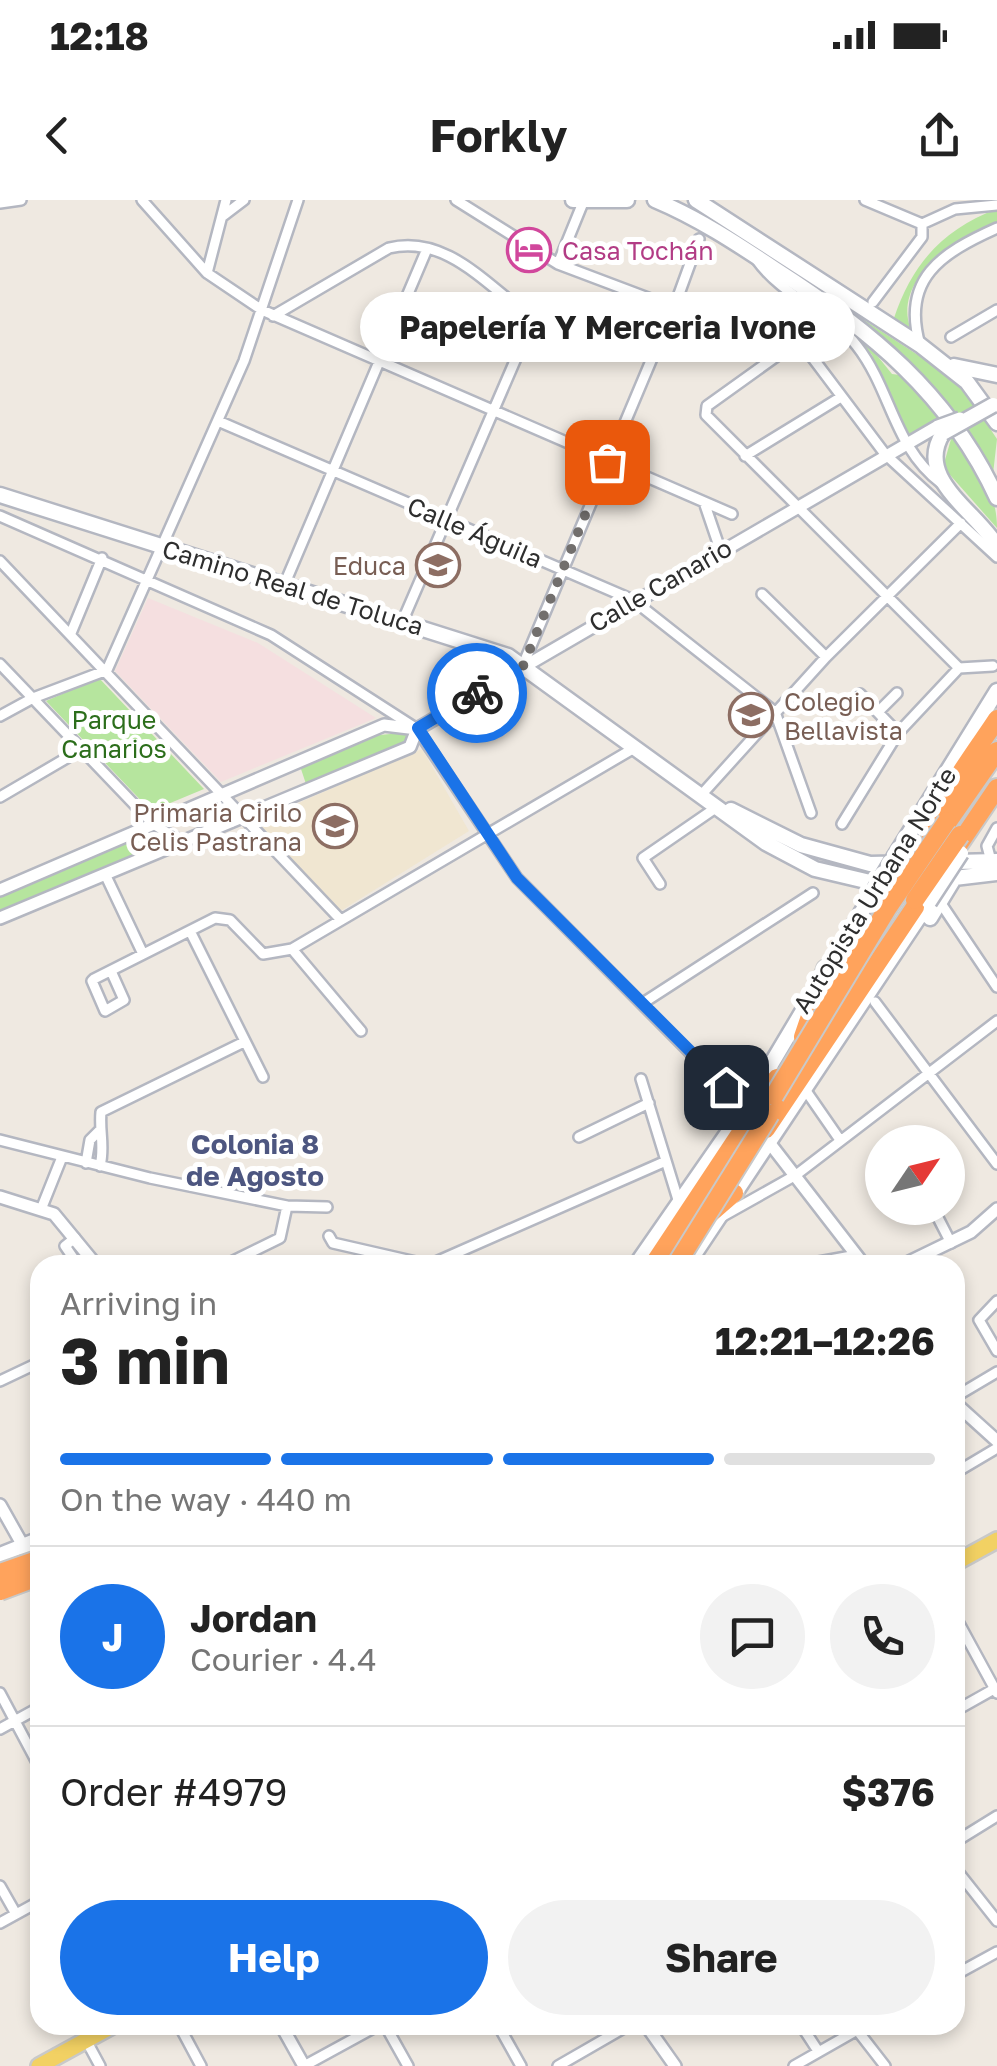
<!DOCTYPE html>
<html lang="en">
<head>
<meta charset="utf-8">
<style>
  :root { --surface:#fff; --page:#f2f2f2; --text:#222; --muted:#767676; --line:#e0e0e0; --accent:#1a73e8 }
  body { margin:0; font-family:"Golos Text",sans-serif; background:var(--page); color:var(--text); height:100vh; display:flex; flex-direction:column; font-size:38px; white-space:nowrap }
  * { box-sizing:border-box; margin:0 }
  p { font-size:32px; color:var(--muted) }
  .icon { flex:none; width:55px; height:55px; fill:none; stroke:currentColor; stroke-width:2; stroke-linecap:round; stroke-linejoin:round }
  .map { position:relative; flex:1; overflow:hidden }
  .details { position:absolute; left:30px; top:1055px; width:935px; height:780px; display:flex; flex-direction:column; background:var(--surface); border-radius:30px; box-shadow:0 5px 15px #0003 }
  .details>* { flex:none }
  .needle { width:65px; rotate:55deg }
  .buttons { position:absolute; left:865px; top:925px; display:grid; gap:20px }
  .buttons a { display:grid; place-items:center; width:100px; height:100px; border-radius:50%; background:var(--surface); box-shadow:0 5px 15px #0003; font-size:50px }
  .pin { position:absolute; display:grid; place-items:center; width:85px; height:85px; color:#fff; margin:-42px; border-radius:20px; box-shadow:0 5px 15px #0006 }
  .courier { position:absolute; display:grid; place-items:center; width:100px; height:100px; margin:-50px; border:8px solid #1a73e8; border-radius:50%; background:#fff; color:#222; box-shadow:0 2px 12px #0007 }
  .bubble { position:absolute; height:70px; border-radius:35px; background:var(--surface); box-shadow:0 5px 15px #0003; font-size:32px; font-weight:700; line-height:70px; text-align:center }
  .summary em { font-style:normal; font-weight:700 }
  .summary div { display:flex; flex-direction:column-reverse }
  .summary { display:flex; align-items:center; justify-content:space-between; height:170px; padding:0 30px }
  h1 { font-size:65px; font-weight:700; line-height:75px }
  .bar { display:grid; grid-template-columns:repeat(4,1fr); gap:15px 10px; align-content:center; height:120px; padding:0 30px }
  .bar i { height:12px; border-radius:8px; background:var(--line) }
  .bar .current { background:var(--accent) }
  .bar p { grid-column:span 4 }
  .line { display:flex; align-items:center; gap:25px; padding:0 30px; border-top:2px solid var(--line) }
  .line div { flex:1 }
  .round { display:grid; place-items:center; flex:none; width:105px; height:105px; border-radius:52px; background:var(--page) }
  .cta { display:flex; gap:20px; margin-top:auto; padding:20px 30px }
  .cta a { flex:1; height:115px; border-radius:60px; background:var(--accent); color:#fff; font-size:40px; font-weight:700; line-height:115px; text-align:center }
  .cta a+a { background:var(--page); color:var(--text) }
  .status { display:flex; justify-content:space-between; align-items:center; height:70px; padding:0 50px; background:var(--surface); direction:ltr }
  .status svg { height:28px; fill:currentColor }
  header { display:flex; justify-content:space-between; align-items:center; height:130px; padding:0 30px; background:var(--surface); font-size:45px; font-weight:700 }
  .map>svg:first-child { display:block }
</style>
</head>
<body>
<div class="status"><b>12:18</b><svg viewBox="0 0 49 12"><path d="M0 12V9h3v3zM5 12V6h3v6zM10 12V3h3v9zM15 12V0h3v12zM26 1h20v11H26zM47 4h2v5h-2z"/></svg></div>
<header><svg class="icon" aria-label="back" viewBox="0 0 24 24"><path d="M15 5l-7 7 7 7"/></svg>Forkly<svg class="icon" aria-label="share" viewBox="0 0 24 24"><path d="M12 15V3M7 8l5-5 5 5M5 13v7h14v-7"/></svg></header>
<div class="map">
<svg width="997" height="1866" viewBox="0 0 997 1866">
  <rect width="100%" height="100%" fill="#efe9e1"/>
  <path fill="#f0e6d1" d="M 422,549 L 469,631 L 339,712 L 257,621 Z"/>
  <path fill="#f5dfe0" d="M 148,398 L 258,443 L 376,518 L 221,582 L 115,471 Z"/>
  <path fill="#b6e59e" d="M 997,9 L 997,22 C 957,35 891,80 911,130 L 894,118 C 912,64 943,29 997,9 Z
    M 824,94 L 958,181 L 997,239 L 993,274 L 970,237 Z
    M 850,131 L 867,143 L 892,174 L 900,175 C 941,218 997,267 997,328 L 943,267 L 951,239 L 936,222 L 904,236 L 872,155 Z
    M 99,478 L 204,589 L 151,611 L 46,501 Z
    M 410,532 L 407,542 L 306,584 L 300,566 L 370,536 Z
    M 150,628 L 168,641 L 0,713 L 0,691 Z"/>
  <g fill="none" stroke-linecap="round" stroke-linejoin="round">
    <defs>
      <path id="minor" d="M 142,0 L 207,73 L 262,110 L 732,314
        M 456,0 L 558,64 L 664,104 L 794,99
        M 865,0 L 922,24
        M 0,3 L 21,0
        M 223,16 L 244,0
        M 922,24 L 955,9 L 997,5
        M 756,59 C 784,98 831,112 857,146 C 892,191 893,247 942,284
        M 558,64 L 584,0
        M 207,73 L 226,0
        M 873,102 L 922,37 L 922,24
        M 675,105 L 699,39
        M 273,116 L 389,48 C 449,33 492,92 536,120 C 615,170 705,153 792,145 L 806,149 L 885,254 L 997,357
        M 951,137 L 997,110
        M 792,145 L 707,206 L 706,215 L 959,468 L 993,466
        M 920,145 C 901,79 941,53 997,28
        M 218,221 L 633,400 L 775,512 L 811,613
        M 745,256 L 841,197
        M 704,302 L 720,349
        M 0,316 L 271,435 L 417,529 L 517,678 L 745,908
        M 0,361 L 340,719
        M 285,383 L 427,49
        M 762,394 L 826,457
        M 403,420 L 533,119
        M 71,433 L 102,358
        M 0,464 L 153,624 L 181,641
        M 523,465 L 653,156
        M 860,494 L 898,533
        M 879,511 L 897,493
        M 0,516 L 33,498 L 107,470 L 244,161 L 298,0
        M 703,593 L 826,457 L 961,323
        M 0,597 L 82,549
        M 842,624 L 898,533 L 959,468
        M 991,661 L 987,646 L 997,628
        M 105,674 L 143,754
        M 660,684 L 643,658 L 717,607
        M 940,702 L 997,787
        M 190,731 L 263,877
        M 292,749 L 361,831
        M 111,771 L 124,800 L 105,811 L 92,781 L 94,779 L 215,718 L 230,720 L 263,754 L 292,749 L 636,547
        M 875,802 L 997,964
        M 643,803 L 813,693
        M 641,879 L 679,1003
        M 804,888 L 840,940
        M 579,937 L 649,903
        M 0,940 L 150,978 L 287,1006 L 327,1007
        M 86,963 L 90,940 L 99,931
        M 100,966 C 105,946 99,932 101,912 L 244,842
        M 42,1007 L 62,957
        M 933,1008 L 951,1043
        M 723,1016 L 796,975 L 997,821
        M 329,1036 L 333,1043 L 429,1065 L 666,961
        M 75,1038 L 65,1046 L 78,1065
        M 225,1065 L 280,1038 L 287,1006
        M 802,1065 L 857,1055
        M 997,1101 L 979,1120 L 997,1151
        M 0,1181 L 40,1162
        M 955,1197 L 997,1172
        M 955,1273 L 997,1248
        M 955,1416 L 997,1493
        M 0,1493 L 40,1568
        M 955,1511 L 996,1488
        M 0,1529 L 40,1507
        M 955,1642 L 997,1616
        M 955,1668 L 997,1721
        M 0,1686 L 16,1714
        M 0,1723 L 40,1701
        M 955,1775 L 997,1752
        M 179,1825 L 201,1866
        M 385,1825 L 408,1866
        M 498,1825 L 521,1866
        M 801,1825 L 818,1851
        M 857,1830 L 885,1866
        M 86,1840 L 100,1866
        M 304,1866 L 379,1825
        M 558,1866 L 629,1825
        M 794,1866 L 866,1825"/>
      <path id="tertiary" d="M 0,690 L 384,525 L 417,529
        M 0,718 L 410,547 L 417,529 L 938,226
        M 768,941 L 864,1065
        M 0,997 L 54,1014 L 96,1065
        M 903,1065 L 971,1032 L 997,1009
        M 955,1203 L 997,1241
        M 0,1305 L 35,1367
        M 281,1825 L 304,1866
        M 646,1825 L 675,1866"/>
      <path id="secondary" d="M 573,0 L 627,0
        M 655,0 C 698,18 736,43 775,69 C 869,129 950,195 997,298
        M 696,0 L 920,145 L 967,182 L 997,223
        M 954,166 L 997,175
        M 943,233 C 914,278 976,311 997,346
        M 0,295 L 508,456 L 766,643 L 815,669 L 887,686 L 997,673
        M 731,610 L 801,645 L 870,664 L 997,661
        M 895,656 L 997,491
        M 930,718 L 955,677
        M 636,1065 L 745,908 L 873,693
        M 687,1065 L 929,702
        M 0,1355 L 40,1339"/>
      <path id="primary" d="M 955,1363 L 997,1340
        M 39,1866 L 114,1825"/>
      <path id="motorway" d="M 940,633 L 997,551
        M 931,645 C 928,611 978,549 997,519
        M 955,650 L 997,588
        M 803,837 L 826,769
        M 766,929 L 915,707
        M 711,1013 L 734,993
        M 653,1065 L 777,878"/>
    </defs>
    <use href="#minor" stroke="#b4b7c1" stroke-width="14"/>
    <use href="#tertiary" stroke="#b4b7c1" stroke-width="16"/>
    <use href="#secondary" stroke="#b4b7c1" stroke-width="19"/>
    <use href="#primary" stroke="#c9c9c9" stroke-width="20"/>
    <use href="#motorway" stroke="#c9c9c9" stroke-width="22"/>
    <use href="#minor" stroke="#fff" stroke-width="9"/>
    <use href="#tertiary" stroke="#fff" stroke-width="11"/>
    <use href="#secondary" stroke="#fff" stroke-width="14"/>
    <use href="#primary" stroke="#f2d163" stroke-width="15"/>
    <use href="#motorway" stroke="#ffa35c" stroke-width="18"/>
    <defs>
      <path id="tertiary-bridge" d="M 938,226 L 960,218"/>
      <path id="secondary-bridge" d="M 943,233 L 993,205
        M 873,693 L 895,656
        M 929,702 L 961,653"/>
      <path id="motorway-bridge" d="M 915,700 L 960,635
        M 774,896 L 887,709 L 947,621
        M 676,1065 L 770,914
        M 0,1373 L 40,1359
        M 0,1391 L 40,1376"/>
    </defs>
    <use href="#tertiary-bridge" stroke="#b4b7c1" stroke-width="16" stroke-linecap="butt"/>
    <use href="#secondary-bridge" stroke="#b4b7c1" stroke-width="19" stroke-linecap="butt"/>
    <use href="#motorway-bridge" stroke="#c9c9c9" stroke-width="22" stroke-linecap="butt"/>
    <use href="#tertiary-bridge" stroke="#fff" stroke-width="11"/>
    <use href="#secondary-bridge" stroke="#fff" stroke-width="14"/>
    <use href="#motorway-bridge" stroke="#ffa35c" stroke-width="18"/>
  </g>
  <g fill="none" stroke-linecap="round" stroke-linejoin="round">
    <path stroke="#726f6d" stroke-width="10" stroke-dasharray="0 18" d="M 477,493 L 523,466 L 607,262"/>
    <path stroke="#1a73e8" stroke-width="12" d="M 477,493 L 418,528 L 517,678 L 726,887"/>
  </g>
  <defs>
    <symbol id="hotel-ring" viewBox="-11 -11 22 22"><circle r="9.5" fill="#fff" stroke="#d1479c" stroke-width="1.5"/><path d="M-6-4.5h1.5V1H6V5H4.5V3h-9V5H-6ZM-4 0a1.8 1.8 0 1 1 3.6 0ZM.5 0V-2.5h3Q6-2.5 6 0Z" fill="#d1479c"/></symbol>
    <symbol id="school-ring" viewBox="-11 -11 22 22"><circle r="9.5" fill="#fff" stroke="#8d6e63" stroke-width="1.5"/><path d="M0-5L7-2L0 1L-7-2ZM-4 1L0 2.5L4 1V4Q0 6-4 4Z" fill="#8d6e63"/></symbol>
  </defs>
  <g fill-rule="evenodd">
    <use href="#hotel-ring" x="504" y="25" width="50" height="50"/>
    <use href="#school-ring" x="413" y="340" width="50" height="50"/>
    <use href="#school-ring" x="726" y="490" width="50" height="50"/>
    <use href="#school-ring" x="310" y="601" width="50" height="50"/>
  </g>
  <g text-anchor="middle" dominant-baseline="central" stroke-width="10" stroke-linejoin="round" paint-order="stroke">
    <g font-size="25" fill="#b23c85" stroke="#fff" text-anchor="start">
      <text x="562" y="50">Casa Tochán</text>
    </g>
    <g font-size="25" fill="#2e2e2e" stroke="#fff">
      <text transform="translate(475 332) rotate(23)">Calle Águila</text>
      <text transform="translate(660 385) rotate(-30)">Calle Canario</text>
      <text transform="translate(293 387) rotate(17)">Camino Real de Toluca</text>
      <text transform="translate(874 690) rotate(-58)">Autopista Urbana Norte</text>
    </g>
    <g font-size="25" fill="#785e54" stroke="#fff" text-anchor="end">
      <text x="406" y="365">Educa</text>
      <text x="784" y="501" text-anchor="start">Colegio<tspan x="784" dy="29">Bellavista</tspan></text>
      <text x="302" y="612">Primaria Cirilo<tspan x="302" dy="29">Celis Pastrana</tspan></text>
    </g>
    <g font-size="25" fill="#2c6e1b" stroke="#fff">
      <text x="114" y="519">Parque<tspan x="114" dy="29">Canarios</tspan></text>
    </g>
    <g font-size="28" font-weight="bold" fill="#4d5680" stroke="#fff">
      <text x="255" y="943">Colonia 8<tspan x="255" dy="32">de Agosto</tspan></text>
    </g>
  </g>
</svg>
<div class="buttons">
<a><svg class="needle" viewBox="-14 -14 28 28"><path d="M0-13l5 13h-10z" fill="#e53935"/><path d="M0 13l5-13h-10z" fill="#767676"/></svg></a>
</div>
<div class="pin" style="left:607px;top:262px;background:#ea580c"><svg class="icon" aria-label="bag" viewBox="0 0 24 24"><path d="M5 8h14l-1 12H6zM9 8a3 3 0 0 1 6 0"/></svg></div>
<div class="pin" style="left:726px;top:887px;background:#1f2937"><svg class="icon" aria-label="home" viewBox="0 0 24 24"><path d="M3 11l9-7 9 7M6 9v11h12V9"/></svg></div>
<div class="courier" style="left:477px;top:493px"><svg class="icon" aria-label="bike" viewBox="0 0 24 24"><circle cx="6" cy="16" r="4"/><circle cx="18" cy="16" r="4"/><path d="M6 16l4-8h5l3 8M10 8l3 8H6M13 5h3"/></svg></div>
<div class="bubble" style="left:360px;top:92px;width:495px">Papelería Y Merceria Ivone</div>
<section class="details">
<div class="summary"><div><h1>3 min</h1><p>Arriving in</p></div><em>12:21–12:26</em></div>
<div class="bar"><i class="current"></i><i class="current"></i><i class="current"></i><i></i><p>On the way · 440 m</p></div>
<div class="line" style="height:180px"><b class="round" style="background:var(--accent);color:#fff">J</b><div><b>Jordan</b><p>Courier · 4.4</p></div><a class="round"><svg class="icon" aria-label="chat" viewBox="0 0 24 24"><path d="M4 5h16v11H9l-5 4z"/></svg></a><a class="round"><svg class="icon" aria-label="phone" viewBox="0 0 24 24"><path d="M5 4h4l2 5-3 2q2 4 5 5l2-3 5 2v4C11 20 4 13 5 4z"/></svg></a></div>
<div class="line" style="height:130px"><div>Order #4979</div><b>$376</b></div>
<div class="cta"><a>Help</a><a>Share</a></div>
</section>
</div>
</body>
</html>
